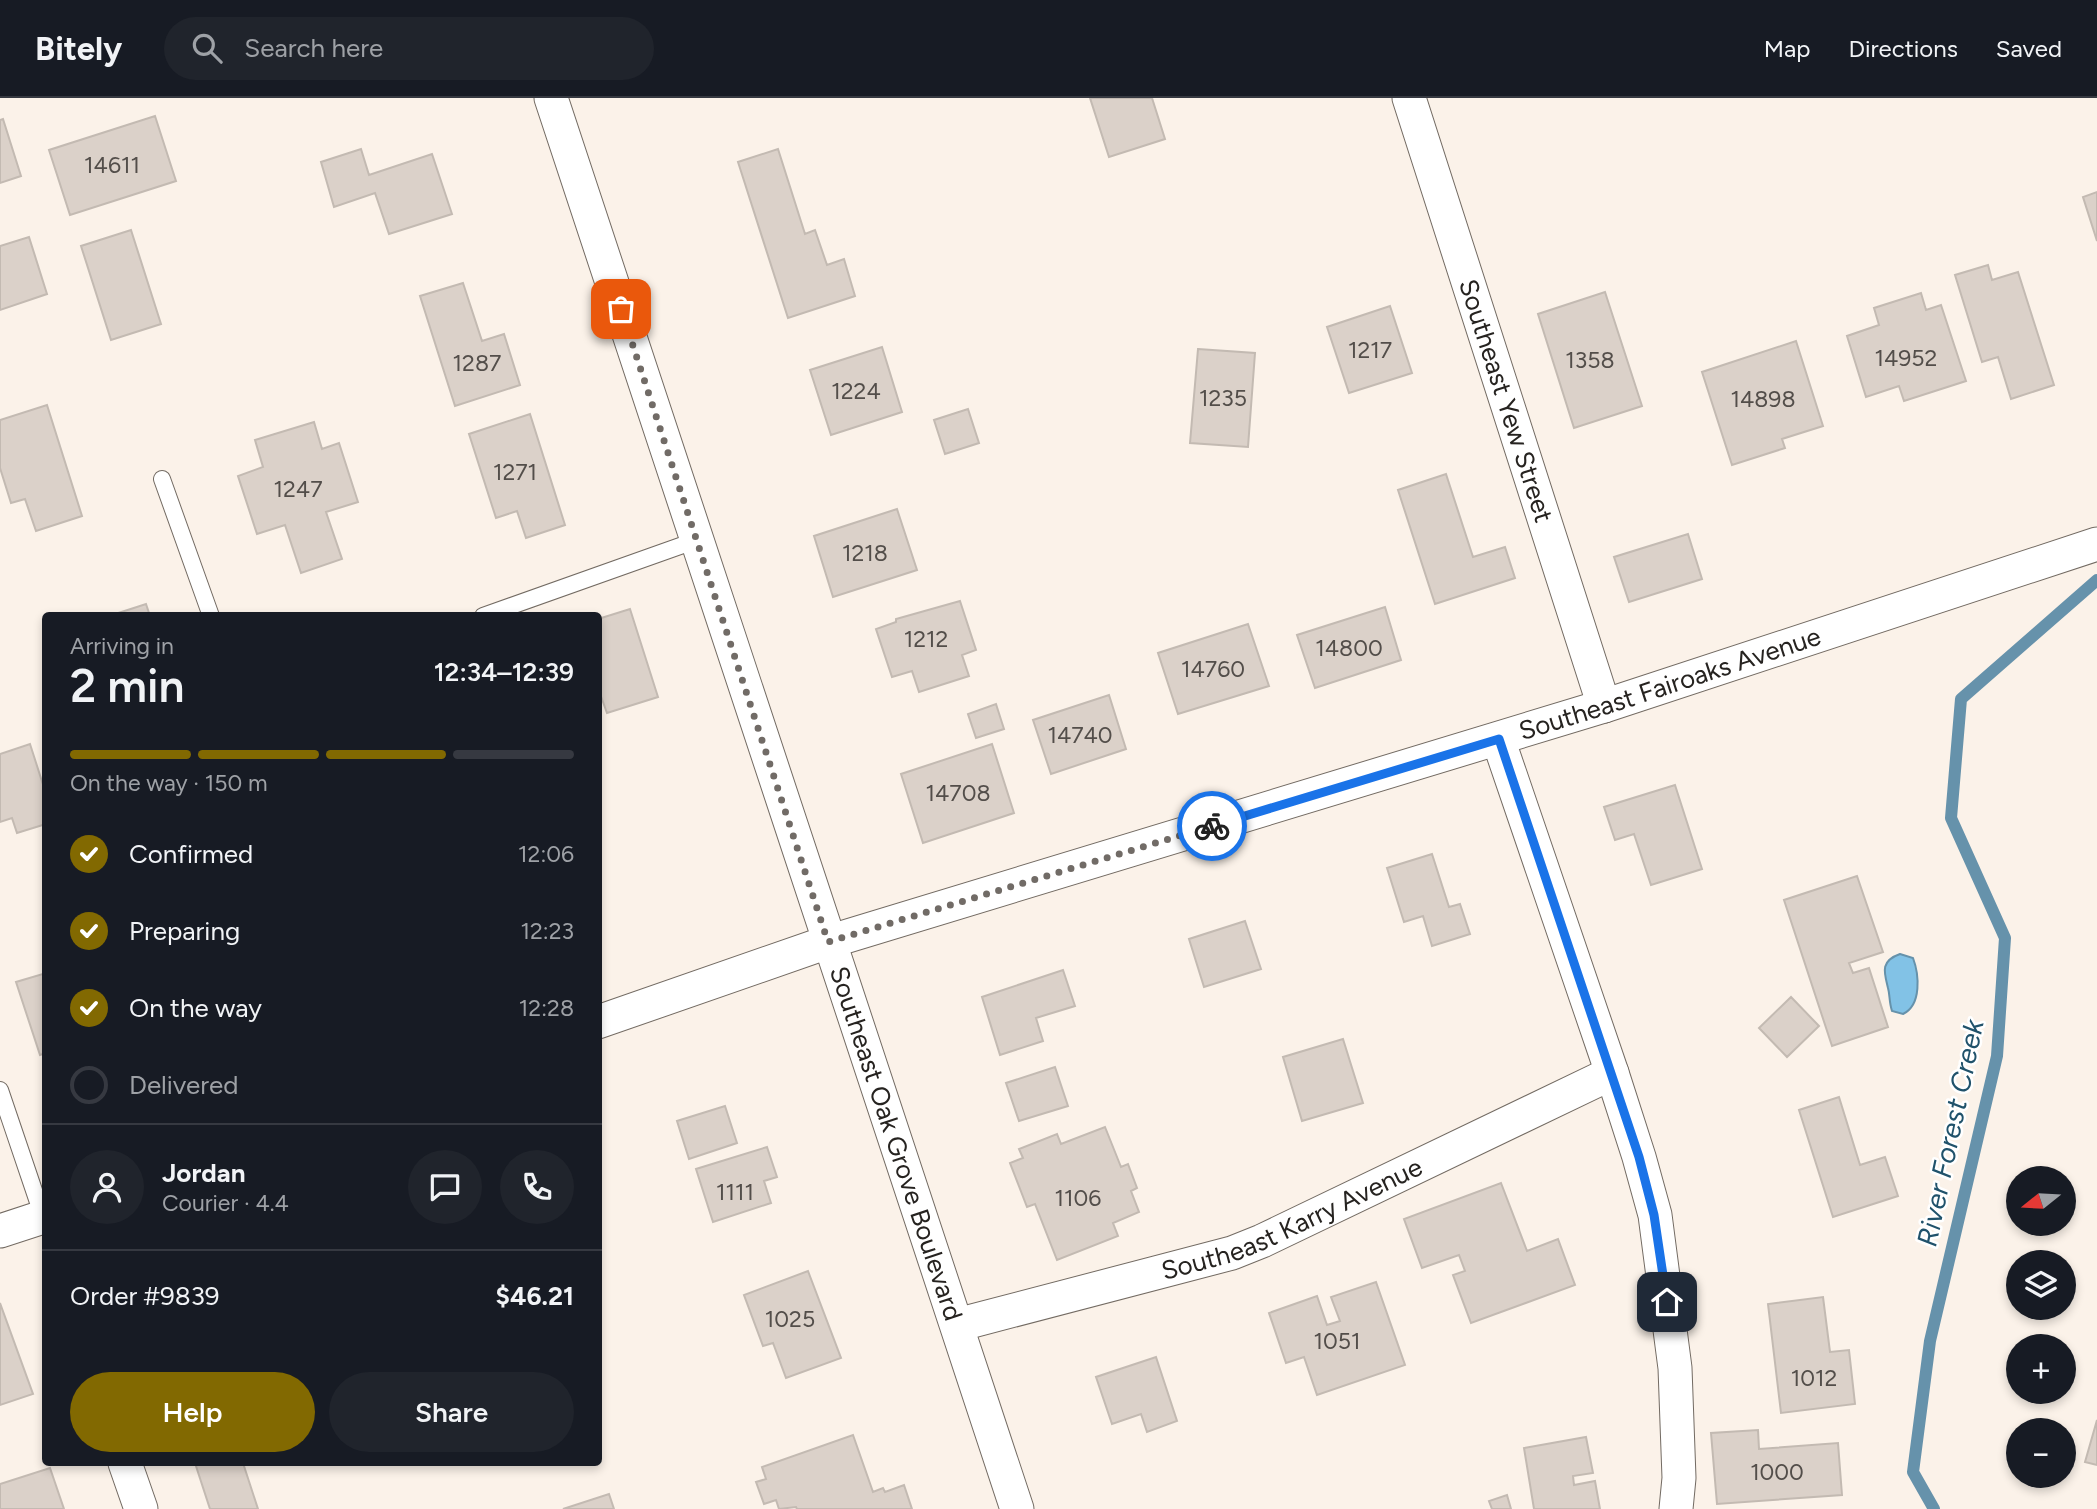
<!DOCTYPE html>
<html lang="en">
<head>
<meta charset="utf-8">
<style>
  :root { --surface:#171b24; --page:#20242c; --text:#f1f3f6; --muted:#9ea1a6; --line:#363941; --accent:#826901 }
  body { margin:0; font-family:Figtree,sans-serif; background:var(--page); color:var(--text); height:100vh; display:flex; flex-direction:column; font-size:26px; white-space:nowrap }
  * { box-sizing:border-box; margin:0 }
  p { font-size:23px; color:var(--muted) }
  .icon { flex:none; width:38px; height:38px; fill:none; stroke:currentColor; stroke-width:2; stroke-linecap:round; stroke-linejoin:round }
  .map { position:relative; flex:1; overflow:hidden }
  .sheet { position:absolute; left:42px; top:514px; width:560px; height:854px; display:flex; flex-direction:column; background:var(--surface); border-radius:7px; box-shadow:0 4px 10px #0003 }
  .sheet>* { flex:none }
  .needle { width:46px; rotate:252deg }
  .tools { position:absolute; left:2006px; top:1068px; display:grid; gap:14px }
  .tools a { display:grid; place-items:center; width:70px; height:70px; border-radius:50%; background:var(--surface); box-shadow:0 4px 10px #0003; font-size:35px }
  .pin { position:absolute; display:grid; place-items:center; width:60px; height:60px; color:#fff; margin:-30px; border-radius:14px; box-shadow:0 4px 10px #0006 }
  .courier { position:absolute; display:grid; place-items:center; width:70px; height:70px; margin:-35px; border:5px solid #1a73e8; border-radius:50%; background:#fff; color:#222; box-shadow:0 2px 9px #0007 }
  .head em { font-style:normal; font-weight:600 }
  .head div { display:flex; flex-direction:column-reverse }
  .head { display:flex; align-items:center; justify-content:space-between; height:119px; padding:0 28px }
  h1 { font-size:46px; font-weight:600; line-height:52px }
  .bar { display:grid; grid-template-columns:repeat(4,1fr); gap:10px 7px; align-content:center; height:84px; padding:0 28px }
  .bar i { height:9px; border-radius:5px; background:var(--line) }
  .bar .selected { background:var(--accent) }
  .bar p { grid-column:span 4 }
  .line { display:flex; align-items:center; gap:18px; padding:0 28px; border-top:2px solid var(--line) }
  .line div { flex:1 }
  .round { display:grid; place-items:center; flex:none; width:74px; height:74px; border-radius:37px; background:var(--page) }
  ol { padding:0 28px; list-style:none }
  li { display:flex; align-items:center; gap:21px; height:77px }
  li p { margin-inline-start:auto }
  li .icon { padding:7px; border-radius:50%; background:var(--accent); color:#fff; stroke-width:4 }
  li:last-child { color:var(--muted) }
  li i { width:38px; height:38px; border:4px solid var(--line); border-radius:50% }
  .button { display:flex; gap:14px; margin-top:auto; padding:14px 28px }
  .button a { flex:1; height:80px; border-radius:42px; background:var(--accent); color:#fff; font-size:28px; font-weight:600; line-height:80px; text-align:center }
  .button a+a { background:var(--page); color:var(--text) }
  header { display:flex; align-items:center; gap:42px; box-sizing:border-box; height:98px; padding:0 35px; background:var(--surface); border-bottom:2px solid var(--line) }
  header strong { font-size:33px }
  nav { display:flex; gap:38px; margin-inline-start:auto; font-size:24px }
  .search { width:490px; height:63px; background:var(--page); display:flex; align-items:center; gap:18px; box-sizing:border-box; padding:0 24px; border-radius:38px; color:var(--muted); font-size:26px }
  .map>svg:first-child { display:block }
</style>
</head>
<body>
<header>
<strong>Bitely</strong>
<div class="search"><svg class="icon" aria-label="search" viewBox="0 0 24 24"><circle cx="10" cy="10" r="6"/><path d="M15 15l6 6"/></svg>Search here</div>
<nav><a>Map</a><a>Directions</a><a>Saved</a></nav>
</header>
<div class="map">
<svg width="2097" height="1411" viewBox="0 0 2097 1411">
  <rect width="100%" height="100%" fill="#fbf2e9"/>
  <path fill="#82c2e6" stroke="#6692ab" stroke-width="2" d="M 1900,856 L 1913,860 C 1919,876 1922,907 1903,916 L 1892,913 C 1889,904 1890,897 1888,890 C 1884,874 1880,863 1900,856 Z"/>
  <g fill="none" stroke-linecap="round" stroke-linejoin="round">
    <path stroke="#6692ab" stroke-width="12" d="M 1934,1411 L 1913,1374 L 1930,1243 L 1997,958 L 2005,840 L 1951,720 L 1961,601 L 2097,482"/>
  </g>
  <path fill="#dbd1c9" stroke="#c3bab2" stroke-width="2" d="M 1090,0 L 1152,0 L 1165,41 L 1109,59 Z
    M 155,18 L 176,83 L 70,117 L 49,52 Z
    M 3,21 L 21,78 L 0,85 L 0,22 Z
    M 361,51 L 369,77 L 432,56 L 452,116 L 389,136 L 375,95 L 334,109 L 321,64 Z
    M 778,51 L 805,136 L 815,132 L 827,167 L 844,161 L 855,198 L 788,220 L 738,64 Z
    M 2097,94 L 2097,143 L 2083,99 Z
    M 131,132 L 161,226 L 111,242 L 81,148 Z
    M 29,139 L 47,196 L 0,212 L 0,148 Z
    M 1988,167 L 1992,182 L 2018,174 L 2054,287 L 2011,301 L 1998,259 L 1982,264 L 1955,177 Z
    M 463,185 L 482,243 L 504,236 L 520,287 L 455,308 L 420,198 Z
    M 1605,194 L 1642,308 L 1574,330 L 1538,216 Z
    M 1921,195 L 1926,212 L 1941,207 L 1966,283 L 1904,303 L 1899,288 L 1866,299 L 1847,238 L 1879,227 L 1874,210 Z
    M 1390,208 L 1412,275 L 1349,295 L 1327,229 Z
    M 1796,243 L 1823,328 L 1782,341 L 1785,350 L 1732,367 L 1702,274 Z
    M 882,249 L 902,314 L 831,337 L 810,272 Z
    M 1198,251 L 1255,255 L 1248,349 L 1190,345 Z
    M 47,307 L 82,418 L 36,433 L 25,401 L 11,405 L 0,370 L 0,322 Z
    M 968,311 L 979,345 L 945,356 L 934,322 Z
    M 530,316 L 565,427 L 526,440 L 517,413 L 496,420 L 469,336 Z
    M 314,324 L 322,351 L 339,345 L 358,404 L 326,414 L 342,461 L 301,475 L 285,427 L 257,436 L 238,378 L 263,369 L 255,342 Z
    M 1446,376 L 1473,459 L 1505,449 L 1515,480 L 1435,506 L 1398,392 Z
    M 897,411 L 917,472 L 833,499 L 814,438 Z
    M 1688,436 L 1702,481 L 1629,504 L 1614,459 Z
    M 960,503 L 976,552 L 962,557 L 969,578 L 919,594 L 912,573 L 892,579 L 876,531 L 896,524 L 896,521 Z
    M 146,506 L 150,518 L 109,518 Z
    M 1385,509 L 1401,562 L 1315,590 L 1297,537 Z
    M 630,511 L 658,599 L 607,615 L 598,590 L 598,521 Z
    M 1248,526 L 1269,588 L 1178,616 L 1158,555 Z
    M 1109,597 L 1126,651 L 1051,676 L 1033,622 Z
    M 996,606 L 1004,631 L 976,640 L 968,616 Z
    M 30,646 L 46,696 L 46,726 L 17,735 L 12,720 L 0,724 L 0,656 Z
    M 992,646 L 1014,715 L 923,745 L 901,676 Z
    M 1675,687 L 1702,771 L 1651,787 L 1634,736 L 1615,742 L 1604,709 Z
    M 1432,756 L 1449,809 L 1460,806 L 1470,836 L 1432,848 L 1423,818 L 1404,824 L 1387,770 Z
    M 1857,778 L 1883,854 L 1849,865 L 1853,875 L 1869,870 L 1888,929 L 1832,948 L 1784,802 Z
    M 1245,823 L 1261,871 L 1204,889 L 1189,841 Z
    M 1063,872 L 1075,908 L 1036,920 L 1043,943 L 1000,957 L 982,899 Z
    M 46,875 L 46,955 L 40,957 L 16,884 Z
    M 1791,899 L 1819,928 L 1787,959 L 1759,930 Z
    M 1343,941 L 1363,1005 L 1302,1023 L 1283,959 Z
    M 1055,969 L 1068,1008 L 1019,1023 L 1006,985 Z
    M 1839,999 L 1860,1067 L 1885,1059 L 1898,1098 L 1833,1119 L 1799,1012 Z
    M 725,1008 L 737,1045 L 689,1061 L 677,1023 Z
    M 1105,1029 L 1121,1069 L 1128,1066 L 1137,1090 L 1131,1093 L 1139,1114 L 1113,1125 L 1118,1138 L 1057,1162 L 1035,1106 L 1027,1109 L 1010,1065 L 1023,1060 L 1019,1051 L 1057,1036 L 1061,1046 Z
    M 767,1049 L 777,1079 L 764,1083 L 771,1105 L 713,1124 L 696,1071 Z
    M 1501,1085 L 1527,1153 L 1558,1141 L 1575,1187 L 1471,1225 L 1453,1177 L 1465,1173 L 1459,1157 L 1422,1170 L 1404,1121 Z
    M 808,1173 L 841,1260 L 786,1280 L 773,1245 L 763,1248 L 744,1197 Z
    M 1376,1184 L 1405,1267 L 1317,1297 L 1304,1259 L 1286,1265 L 1269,1215 L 1317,1198 L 1327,1227 L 1340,1223 L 1331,1199 Z
    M 1823,1199 L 1830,1254 L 1849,1252 L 1855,1306 L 1781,1315 L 1768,1206 Z
    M 0,1205 L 33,1296 L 0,1307 Z
    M 1156,1259 L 1177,1323 L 1147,1334 L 1141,1316 L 1112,1326 L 1096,1279 Z
    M 2097,1322 L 2097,1367 L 2085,1364 Z
    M 1758,1332 L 1759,1351 L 1838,1345 L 1842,1397 L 1717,1406 L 1711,1335 Z
    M 853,1337 L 873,1394 L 883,1390 L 885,1394 L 904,1387 L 912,1411 L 797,1411 L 796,1409 L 779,1411 L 776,1402 L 764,1406 L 756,1384 L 766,1381 L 762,1369 Z
    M 1586,1339 L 1593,1375 L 1573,1378 L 1574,1387 L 1595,1383 L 1600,1411 L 1534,1411 L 1524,1350 Z
    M 195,1365 L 243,1365 L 258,1411 L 210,1411 Z
    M 50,1370 L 64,1411 L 0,1411 L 0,1386 Z
    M 609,1396 L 614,1411 L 563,1411 Z
    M 1507,1397 L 1511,1411 L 1492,1411 L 1489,1403 Z"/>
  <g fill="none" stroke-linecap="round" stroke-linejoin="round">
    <defs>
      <path id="lane" d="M 162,381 L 211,518
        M 483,518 L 697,442
        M 0,992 L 43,1119"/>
      <g id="street">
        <path id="s1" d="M 551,0 L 1017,1411"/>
        <path id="s2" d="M 1409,0 L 1604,608"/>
        <path d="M 1498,641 L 1612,975 L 1639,1059 L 1655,1117 L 1675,1270 L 1679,1380 L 1676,1411"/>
        <path id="s3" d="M 598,924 L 828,844 L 1604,608 L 2097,446"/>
        <path d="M 0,1133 L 46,1118"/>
        <path id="s4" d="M 957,1227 L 1232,1155 L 1262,1143 L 1612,975"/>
        <path d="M 125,1365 L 141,1411"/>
      </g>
    </defs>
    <use href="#lane" stroke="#736b63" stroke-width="18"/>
    <use href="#street" stroke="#736b63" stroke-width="35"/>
    <use href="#lane" stroke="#fff" stroke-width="16"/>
    <use href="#street" stroke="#fff" stroke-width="33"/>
  </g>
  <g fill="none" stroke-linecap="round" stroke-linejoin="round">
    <path stroke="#716b66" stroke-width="7" stroke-dasharray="0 12.6" d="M 621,211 L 828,844 L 1212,728"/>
    <path stroke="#1a73e8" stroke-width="9" d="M 1212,728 L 1499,641 L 1639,1059 L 1654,1117 L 1667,1204"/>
  </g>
  <g text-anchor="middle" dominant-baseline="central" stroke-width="5" stroke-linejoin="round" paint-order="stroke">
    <g font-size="23" fill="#534e4a">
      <text x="112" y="67">14611</text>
      <text x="1370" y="252">1217</text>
      <text x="1906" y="260">14952</text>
      <text x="1590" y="262">1358</text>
      <text x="477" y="265">1287</text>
      <text x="856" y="293">1224</text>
      <text x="1223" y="300">1235</text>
      <text x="1763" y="301">14898</text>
      <text x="515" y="374">1271</text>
      <text x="298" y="391">1247</text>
      <text x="865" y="455">1218</text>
      <text x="926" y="541">1212</text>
      <text x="1349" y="550">14800</text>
      <text x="1213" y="571">14760</text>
      <text x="1080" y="637">14740</text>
      <text x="958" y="695">14708</text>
      <text x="735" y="1094">1111</text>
      <text x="1078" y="1100">1106</text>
      <text x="790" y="1221">1025</text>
      <text x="1337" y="1243">1051</text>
      <text x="1814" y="1280">1012</text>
      <text x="1777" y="1374">1000</text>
    </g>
    <g font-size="26" fill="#262320" stroke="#fff">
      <text stroke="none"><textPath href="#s2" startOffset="318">Southeast Yew Street</textPath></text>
      <text stroke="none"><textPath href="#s3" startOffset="1124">Southeast Fairoaks Avenue</textPath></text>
      <text stroke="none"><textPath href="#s1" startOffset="1101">Southeast Oak Grove Boulevard</textPath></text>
      <text stroke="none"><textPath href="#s4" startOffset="352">Southeast Karry Avenue</textPath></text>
    </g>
    <g font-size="28" font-style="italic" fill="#20526b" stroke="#fff">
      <text transform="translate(1950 1035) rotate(-78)">River Forest Creek</text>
    </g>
  </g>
</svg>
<div class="tools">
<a><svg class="needle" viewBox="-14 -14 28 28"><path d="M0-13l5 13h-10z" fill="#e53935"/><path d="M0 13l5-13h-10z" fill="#9ea1a6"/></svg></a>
<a><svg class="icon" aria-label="layers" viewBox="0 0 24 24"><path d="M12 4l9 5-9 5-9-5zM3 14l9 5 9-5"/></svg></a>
<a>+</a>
<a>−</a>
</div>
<div class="pin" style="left:621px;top:211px;background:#ea580c"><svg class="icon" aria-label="bag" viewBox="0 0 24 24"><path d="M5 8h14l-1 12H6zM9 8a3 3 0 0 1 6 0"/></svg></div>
<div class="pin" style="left:1667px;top:1204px;background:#1f2937"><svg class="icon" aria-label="home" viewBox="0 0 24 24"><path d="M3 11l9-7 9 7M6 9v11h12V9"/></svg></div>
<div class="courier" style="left:1212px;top:728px"><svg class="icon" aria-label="bike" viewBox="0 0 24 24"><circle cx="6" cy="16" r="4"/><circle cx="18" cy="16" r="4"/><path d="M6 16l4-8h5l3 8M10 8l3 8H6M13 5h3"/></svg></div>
<section class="sheet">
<div class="head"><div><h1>2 min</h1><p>Arriving in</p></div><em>12:34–12:39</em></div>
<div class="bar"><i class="selected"></i><i class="selected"></i><i class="selected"></i><i></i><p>On the way · 150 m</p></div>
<ol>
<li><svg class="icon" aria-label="check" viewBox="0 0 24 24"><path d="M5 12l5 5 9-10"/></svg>Confirmed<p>12:06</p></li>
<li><svg class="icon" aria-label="check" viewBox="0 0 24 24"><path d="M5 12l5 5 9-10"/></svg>Preparing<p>12:23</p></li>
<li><svg class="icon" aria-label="check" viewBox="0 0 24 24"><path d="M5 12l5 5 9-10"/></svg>On the way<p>12:28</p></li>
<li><i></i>Delivered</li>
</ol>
<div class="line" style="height:126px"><a class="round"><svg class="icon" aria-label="person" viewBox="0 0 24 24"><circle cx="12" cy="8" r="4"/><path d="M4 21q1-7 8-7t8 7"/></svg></a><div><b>Jordan</b><p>Courier · 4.4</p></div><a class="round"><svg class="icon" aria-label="chat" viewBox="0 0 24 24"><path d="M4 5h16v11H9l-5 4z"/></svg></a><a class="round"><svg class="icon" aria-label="phone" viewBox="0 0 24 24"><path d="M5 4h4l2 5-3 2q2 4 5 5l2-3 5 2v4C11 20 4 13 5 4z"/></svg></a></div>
<div class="line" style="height:91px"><div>Order #9839</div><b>$46.21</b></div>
<div class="button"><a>Help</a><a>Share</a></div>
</section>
</div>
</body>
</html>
